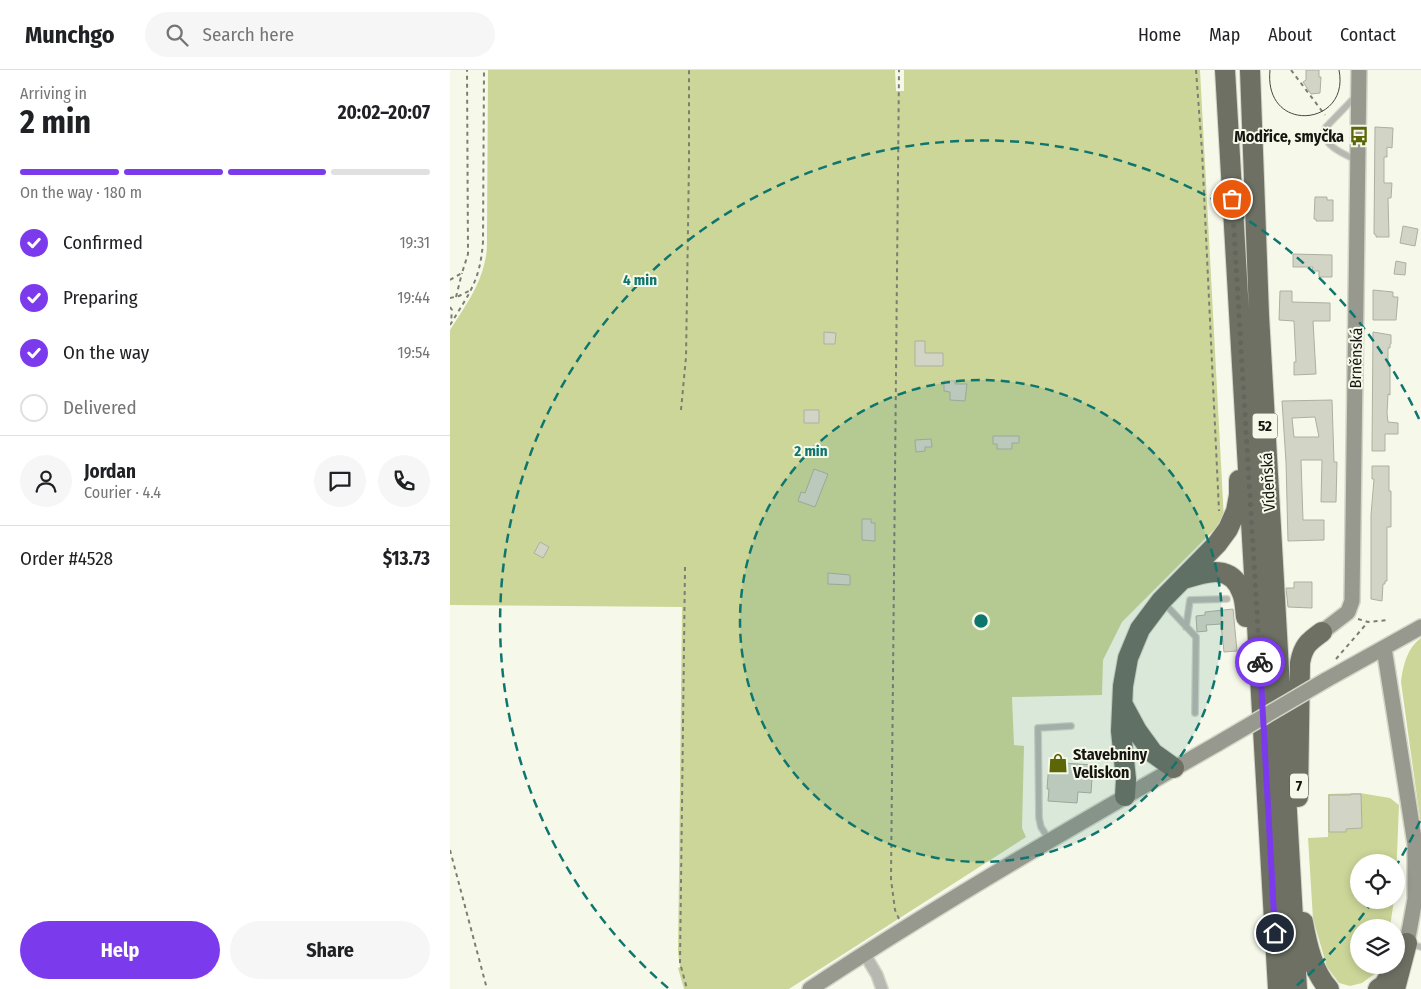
<!DOCTYPE html>
<html lang="en">
<head>
<meta charset="utf-8">
<style>
  :root { --surface:#fff; --page:#f6f6f6; --text:#202124; --muted:#757577; --line:#e0e0e0; --accent:#7c3aed }
  body { margin:0; font-family:"Fira Sans Condensed",sans-serif; background:var(--page); color:var(--text); height:100vh; display:flex; flex-direction:column; font-size:19px; white-space:nowrap }
  * { box-sizing:border-box; margin:0 }
  p { font-size:16px; color:var(--muted) }
  .icon { flex:none; width:28px; height:28px; fill:none; stroke:currentColor; stroke-width:2; stroke-linecap:round; stroke-linejoin:round }
  .map { position:relative; flex:1; overflow:hidden }
  .details { display:flex; flex-direction:column; background:var(--surface); width:450px }
  .details>* { flex:none }
  .tools { position:absolute; left:900px; top:784px; display:grid; gap:10px }
  .tools a { display:grid; place-items:center; width:55px; height:55px; border-radius:50%; background:var(--surface); box-shadow:0 2px 8px #0003; font-size:25px }
  .pin { position:absolute; display:grid; place-items:center; width:42px; height:42px; color:#fff; margin:-21px; border:2px solid #fff; border-radius:50%; box-shadow:0 1px 5px #0007 }
  .courier { position:absolute; display:grid; place-items:center; width:50px; height:50px; margin:-25px; border:4px solid #7c3aed; border-radius:50%; background:#fff; color:#222; box-shadow:0 1px 6px #0007 }
  .summary em { font-style:normal; font-weight:700 }
  .summary div { display:flex; flex-direction:column-reverse }
  .summary { display:flex; align-items:center; justify-content:space-between; height:85px; padding:0 20px }
  h1 { font-size:32px; font-weight:700; line-height:38px }
  .bar { display:grid; grid-template-columns:repeat(4,1fr); gap:8px 5px; align-content:center; height:60px; padding:0 20px }
  .bar i { height:6px; border-radius:4px; background:var(--line) }
  .bar .on { background:var(--accent) }
  .bar p { grid-column:span 4 }
  .line { display:flex; align-items:center; gap:12px; padding:0 20px; border-top:1px solid var(--line) }
  .line div { flex:1 }
  .round { display:grid; place-items:center; flex:none; width:52px; height:52px; border-radius:26px; background:var(--page) }
  ol { padding:0 20px; list-style:none }
  li { display:flex; align-items:center; gap:15px; height:55px }
  li p { margin-inline-start:auto }
  li .icon { padding:5px; border-radius:50%; background:var(--accent); color:#fff; stroke-width:4 }
  li:last-child { color:var(--muted) }
  li i { width:28px; height:28px; border:2px solid var(--line); border-radius:50% }
  .cta { display:flex; gap:10px; margin-top:auto; padding:10px 20px }
  .cta a { flex:1; height:58px; border-radius:30px; background:var(--accent); color:#fff; font-size:20px; font-weight:700; line-height:58px; text-align:center }
  .cta a+a { background:var(--page); color:var(--text) }
  header { display:flex; align-items:center; gap:30px; box-sizing:border-box; height:70px; padding:0 25px; background:var(--surface); border-bottom:1px solid var(--line) }
  header strong { font-size:24px }
  nav { display:flex; gap:28px; margin-inline-start:auto; font-size:18px }
  .search { width:350px; height:45px; background:var(--page); display:flex; align-items:center; gap:12px; box-sizing:border-box; padding:0 18px; border-radius:28px; color:var(--muted); font-size:19px }
  main { display:flex; flex:1; min-height:0 }
  .map>svg:first-child { display:block }
</style>
</head>
<body>
<header>
<strong>Munchgo</strong>
<div class="search"><svg class="icon" aria-label="search" viewBox="0 0 24 24"><circle cx="10" cy="10" r="6"/><path d="M15 15l6 6"/></svg>Search here</div>
<nav><a>Home</a><a>Map</a><a>About</a><a>Contact</a></nav>
</header>
<main>
<section class="details">
<div class="summary"><div><h1>2 min</h1><p>Arriving in</p></div><em>20:02–20:07</em></div>
<div class="bar"><i class="on"></i><i class="on"></i><i class="on"></i><i></i><p>On the way · 180 m</p></div>
<ol>
<li><svg class="icon" aria-label="check" viewBox="0 0 24 24"><path d="M5 12l5 5 9-10"/></svg>Confirmed<p>19:31</p></li>
<li><svg class="icon" aria-label="check" viewBox="0 0 24 24"><path d="M5 12l5 5 9-10"/></svg>Preparing<p>19:44</p></li>
<li><svg class="icon" aria-label="check" viewBox="0 0 24 24"><path d="M5 12l5 5 9-10"/></svg>On the way<p>19:54</p></li>
<li><i></i>Delivered</li>
</ol>
<div class="line" style="height:90px"><a class="round"><svg class="icon" aria-label="person" viewBox="0 0 24 24"><circle cx="12" cy="8" r="4"/><path d="M4 21q1-7 8-7t8 7"/></svg></a><div><b>Jordan</b><p>Courier · 4.4</p></div><a class="round"><svg class="icon" aria-label="chat" viewBox="0 0 24 24"><path d="M4 5h16v11H9l-5 4z"/></svg></a><a class="round"><svg class="icon" aria-label="phone" viewBox="0 0 24 24"><path d="M5 4h4l2 5-3 2q2 4 5 5l2-3 5 2v4C11 20 4 13 5 4z"/></svg></a></div>
<div class="line" style="height:65px"><div>Order #4528</div><b>$13.73</b></div>
<div class="cta"><a>Help</a><a>Share</a></div>
</section>
<div class="map">
<svg width="971" height="919" viewBox="0 0 971 919">
  <rect width="100%" height="100%" fill="#f6f9ea"/>
  <path fill="#ccd698" d="M 38,0 L 445,0 L 446,21 L 454,21 L 454,0 L 750,0 L 774,450 L 672,552 L 653,590 L 652,625 L 562,627 L 564,675 L 574,676 L 572,758 L 576,767 L 339,919 L 234,919 L 228,898 L 230,897 L 228,882 L 229,804 L 232,537 L 0,535 L 0,260 C 14,238 30,216 35,191 C 37,183 37,175 37,167 Z
    M 971,568 L 971,756 L 951,612 C 953,596 957,578 971,568 Z
    M 910,723 L 940,728 L 949,735 L 946,809 L 946,792 L 909,792 L 909,830 L 944,830 L 940,857 L 909,858 L 909,895 L 929,895 L 926,903 L 912,913 L 900,916 L 889,913 L 877,897 L 863,849 L 858,768 L 878,767 L 878,724 Z"/>
  <path fill="#d2d5c6" stroke="#adb0a1" fill-rule="evenodd" d="M 856,0 L 869,0 L 869,7 L 871,7 L 870,23 L 861,24 L 853,12 L 856,10 Z
    M 925,57 L 943,58 L 942,78 L 937,77 L 937,87 L 934,87 L 934,113 L 942,113 L 941,128 L 938,128 L 939,167 L 926,167 L 926,165 L 924,164 Z
    M 865,127 L 877,127 L 877,130 L 883,130 L 883,151 L 866,151 L 866,149 L 864,149 Z
    M 953,156 L 968,159 L 965,176 L 950,173 Z
    M 843,184 L 882,185 L 882,207 L 869,207 L 869,201 L 862,201 L 863,197 L 843,197 Z
    M 946,191 L 956,193 L 955,205 L 944,204 Z
    M 923,220 L 943,222 L 943,227 L 948,227 L 946,250 L 923,250 Z
    M 830,221 L 842,221 L 842,232 L 880,233 L 880,251 L 863,251 L 866,304 L 844,305 L 844,292 L 846,292 L 844,251 L 829,250 Z
    M 374,262 L 386,263 L 385,274 L 374,274 Z
    M 923,262 L 941,265 L 941,274 L 940,274 L 940,278 L 938,278 L 938,296 L 940,296 L 940,325 L 938,324 L 937,343 L 938,352 L 948,353 L 948,364 L 935,364 L 935,381 L 922,381 Z
    M 465,271 L 475,271 L 475,283 L 493,283 L 493,296 L 465,296 Z
    M 494,311 L 505,311 L 505,314 L 517,314 L 515,331 L 500,330 L 500,322 L 494,321 Z
    M 882,330 L 884,392 L 887,392 L 886,432 L 871,432 L 872,390 L 851,390 L 853,450 L 874,450 L 874,470 L 838,471 L 836,392 L 832,331 ZM 865,347 L 869,367 L 844,367 L 842,348 Z
    M 354,340 L 369,340 L 369,353 L 354,353 Z
    M 543,366 L 569,366 L 569,373 L 562,373 L 562,379 L 547,379 L 547,374 L 543,374 Z
    M 481,369 L 482,377 L 475,377 L 475,381 L 466,382 L 465,370 Z
    M 922,396 L 939,396 L 939,421 L 941,421 L 941,457 L 937,457 L 937,511 L 935,511 L 935,514 L 933,514 L 932,531 L 921,529 L 921,445 L 924,409 L 922,409 Z
    M 364,399 L 378,404 L 365,437 L 348,431 L 351,422 L 355,423 Z
    M 412,449 L 421,449 L 421,453 L 425,453 L 425,471 L 412,470 Z
    M 90,472 L 99,477 L 93,488 L 84,483 Z
    M 378,503 L 400,505 L 400,515 L 378,514 Z
    M 844,512 L 862,512 L 862,538 L 838,537 L 836,518 L 844,518 Z
    M 783,539 L 787,581 L 774,582 L 771,554 L 756,555 L 757,561 L 747,562 L 746,546 L 755,545 L 755,542 Z
    M 599,692 L 643,695 L 641,723 L 628,722 L 627,733 L 598,731 L 599,719 L 597,719 Z
    M 901,724 L 911,724 L 912,758 L 896,759 L 896,762 L 879,762 L 879,725 L 901,725 Z"/>
  <g fill="none" stroke-linecap="round" stroke-linejoin="round">
    <defs>
      <path id="lane" d="M 906,90 C 894,84 875,77 874,62 L 876,57 L 906,26
        M 715,534 L 746,567 L 745,643
        M 736,557 L 740,530 L 777,529
        M 600,771 L 591,757 L 589,748 L 588,658 L 621,656
        M 960,874 L 971,877"/>
      <path id="street" d="M 414,883 L 427,905 L 432,919"/>
      <path id="secondary" d="M 872,562 L 898,542 L 902,531 L 909,0
        M 934,578 L 965,774 L 965,829 L 957,873
        M 876,610 L 971,557
        M 360,919 C 492,832 629,753 767,674"/>
      <path id="highway" d="M 775,0 L 828,919
        M 800,0 L 809,245 L 847,919
        M 734,509 C 756,502 782,493 792,523 C 795,530 795,539 796,547
        M 673,635 L 687,661 L 703,683 L 724,698
        M 675,726 L 676,709 L 671,661 L 673,616 L 678,588 L 690,559 L 711,531 L 767,474 L 778,459 L 786,441 L 789,425 L 789,410
        M 848,727 L 850,593 C 853,576 858,572 872,562
        M 853,852 C 857,874 863,902 879,919
        M 928,919 L 934,915 L 946,895
        M 945,919 L 957,873"/>
    </defs>
    <use href="#lane" stroke="#d2d5c7" stroke-width="8"/>
    <use href="#street" stroke="#d2d5c7" stroke-width="14"/>
    <use href="#secondary" stroke="#d2d5c7" stroke-width="18"/>
    <use href="#highway" stroke="#d2d5c7" stroke-width="22"/>
    <path stroke="#7c7e75" stroke-width="2" stroke-dasharray="4 4" stroke-linecap="butt" d="M 746,0 L 752,81 L 769,441
      M 841,0 L 875,45
      M 0,210 L 12,203 L 18,184 L 17,0
      M 6,227 L 12,203
      M 0,228 L 9,226 L 21,220
      M 0,237 L 2,240 L 1,252
      M 0,255 C 20,222 30,211 33,172 L 34,0
      M 231,340 L 236,287 L 239,92 L 239,0
      M 235,497 L 230,893 L 237,919
      M 908,549 L 918,552 L 938,550
      M 886,589 L 918,552
      M 0,780 L 37,919
      M 449,849 L 445,840 L 441,809 L 449,0"/>
    <use href="#lane" stroke="#b7b8b1" stroke-width="5.5"/>
    <use href="#street" stroke="#b7b8b1" stroke-width="11"/>
    <use href="#secondary" stroke="#97998f" stroke-width="15"/>
    <use href="#highway" stroke="#6d7063" stroke-width="20"/>
    <path stroke="#464840" stroke-width="1" d="M 820,0 C 813,65 901,57 889,0"/>
    <defs>
      <path id="secondary-bridge" d="M 767,674 L 876,610"/>
    </defs>
    <use href="#secondary-bridge" stroke="#d2d5c7" stroke-width="18" stroke-linecap="butt"/>
    <use href="#secondary-bridge" stroke="#97998f" stroke-width="15"/>
  </g>
  <g fill="none" stroke-linecap="round" stroke-linejoin="round">
    <path stroke="#64655d" stroke-width="5" stroke-dasharray="0 9" d="M 782,129 L 810,592"/>
    <path stroke="#7c3aed" stroke-width="6" d="M 810,592 L 825,863"/>
  </g>
  <circle cx="531" cy="551" r="241" fill="#0f766e" fill-opacity=".12"/>
  <g fill="none" stroke="#0f766e" stroke-width="2.5" stroke-dasharray="9 6">
    <circle cx="531" cy="551" r="241"/>
    <path d="M970 751A482 482 0 0 1 946 796M923 831A482 482 0 0 1 844 918M218 918A482 482 0 1 1 970 351"/>
  </g>
  <defs>
    <symbol id="bus-bare" viewBox="-9 -9 18 18"><path d="M-5-6H5V4H4V6H2V4H-2V6H-4V4H-5ZM-3.5-4V0h7V-4ZM-3.5 1.2v1.5H-2V1.2ZM2 1.2v1.5H3.5V1.2Z" fill="#5d6607" stroke="#f6f9ea" stroke-width="2.5" paint-order="stroke"/></symbol>
    <symbol id="shop-bare" viewBox="-9 -9 18 18"><path d="M-5-2.5h2.3a2.7 3.5 0 0 1 5.4 0H5L5.5 6h-11ZM-1.5-2.5h3a1.5 2.3 0 0 0-3 0Z" fill="#5d6607" stroke="#f6f9ea" stroke-width="2.5" paint-order="stroke"/></symbol>
  </defs>
  <g fill-rule="evenodd">
    <use href="#bus-bare" x="895" y="52" width="28" height="28"/>
    <use href="#shop-bare" x="594" y="679" width="28" height="28"/>
  </g>
  <g text-anchor="middle" dominant-baseline="central" stroke-width="4" stroke-linejoin="round" paint-order="stroke">
    <g fill="#f6f9ea" stroke="#585a52" stroke-width="1">
      <rect x="802.5" y="343.5" width="25" height="25" rx="4"/>
      <rect x="840" y="703.5" width="18" height="25" rx="4"/>
    </g>
    <g font-size="15" font-weight="bold" fill="#151611">
      <text x="815" y="356">52</text>
      <text x="849" y="716">7</text>
    </g>
    <g font-size="16" font-weight="bold" fill="#151611" stroke="#f6f9ea" text-anchor="end">
      <text x="894" y="66">Modřice, smyčka</text>
      <text x="623" y="684" text-anchor="start">Stavebniny<tspan x="623" dy="18">Veliskon</tspan></text>
    </g>
    <g font-size="16" fill="#151611" stroke="#f6f9ea">
      <text transform="translate(906 288) rotate(-89)">Brněnská</text>
      <text transform="translate(818 412) rotate(-93)">Vídeňská</text>
    </g>
  </g>
  <circle cx="531" cy="551" r="8" fill="#0f766e" stroke="#f6f9ea" stroke-width="2.5"/>
  <g font-size="15" text-anchor="middle" font-weight="bold" fill="#0f766e" stroke="#f6f9ea" stroke-width="4" stroke-linejoin="round" paint-order="stroke">
    <text x="190" y="215">4 min</text>
    <text x="361" y="386">2 min</text>
  </g>
</svg>
<div class="tools">
<a><svg class="icon" aria-label="locate" viewBox="0 0 24 24"><circle cx="12" cy="12" r="6"/><path d="M12 2v4M12 18v4M2 12h4M18 12h4"/></svg></a>
<a><svg class="icon" aria-label="layers" viewBox="0 0 24 24"><path d="M12 4l9 5-9 5-9-5zM3 14l9 5 9-5"/></svg></a>
</div>
<div class="pin" style="left:782px;top:129px;background:#ea580c"><svg class="icon" aria-label="bag" viewBox="0 0 24 24"><path d="M5 8h14l-1 12H6zM9 8a3 3 0 0 1 6 0"/></svg></div>
<div class="pin" style="left:825px;top:863px;background:#1f2937"><svg class="icon" aria-label="home" viewBox="0 0 24 24"><path d="M3 11l9-7 9 7M6 9v11h12V9"/></svg></div>
<div class="courier" style="left:810px;top:592px"><svg class="icon" aria-label="bike" viewBox="0 0 24 24"><circle cx="6" cy="16" r="4"/><circle cx="18" cy="16" r="4"/><path d="M6 16l4-8h5l3 8M10 8l3 8H6M13 5h3"/></svg></div>
</div>
</main>
</body>
</html>
